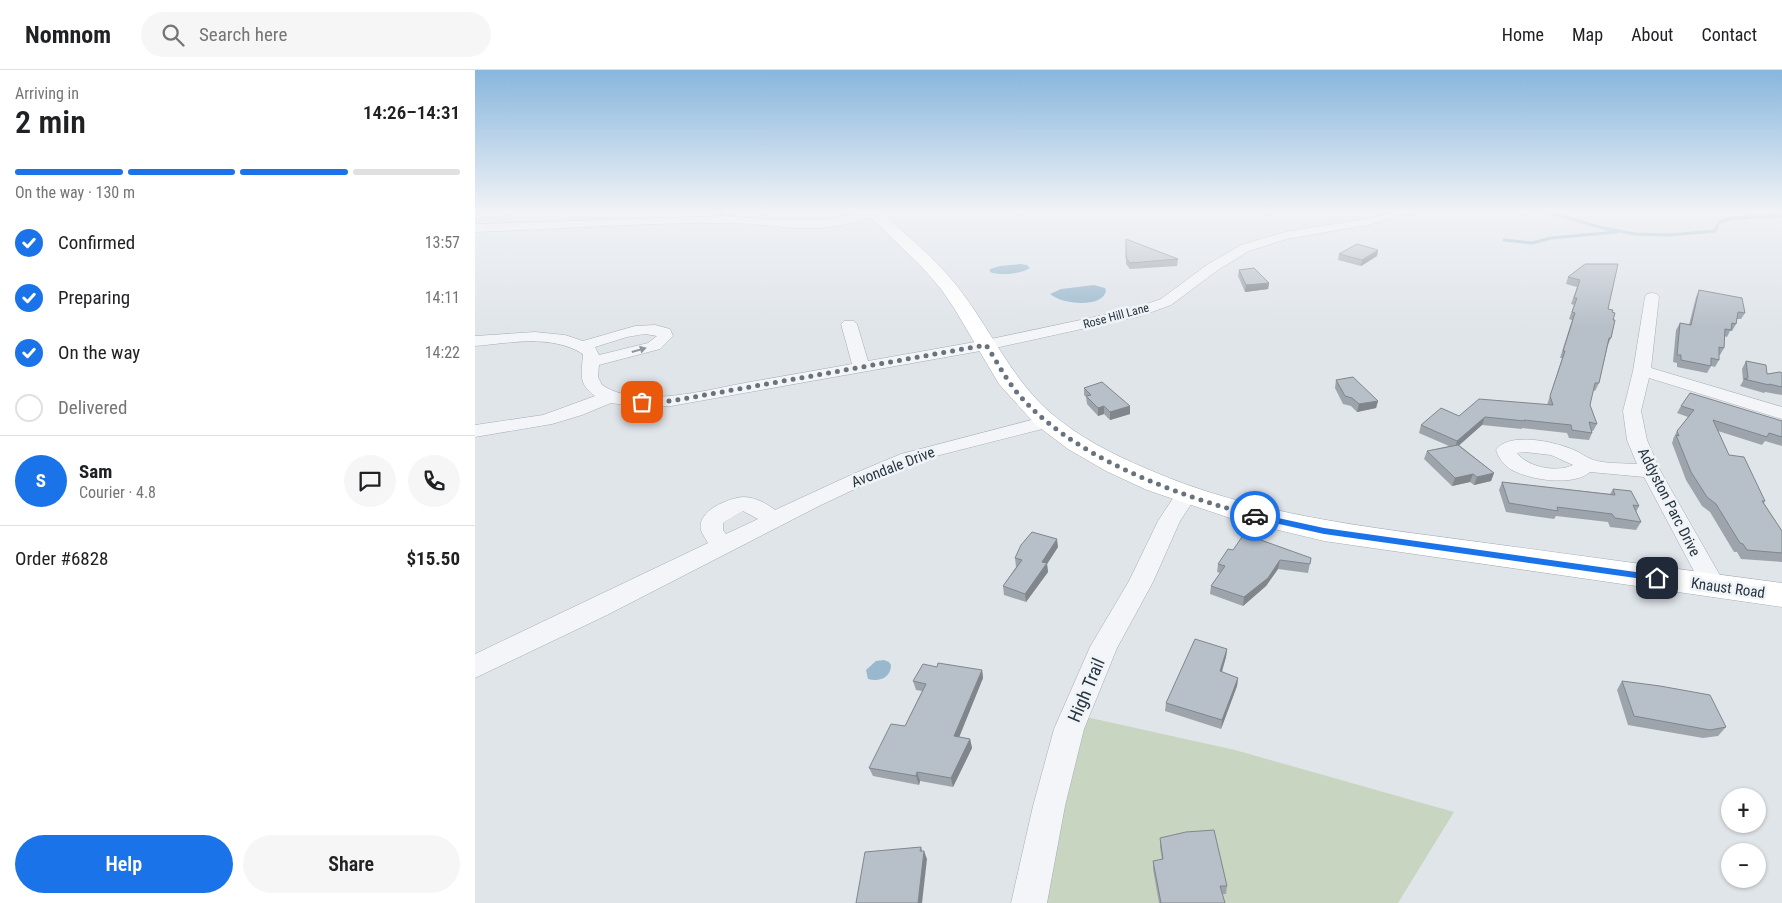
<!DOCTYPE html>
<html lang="en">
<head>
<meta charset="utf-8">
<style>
  :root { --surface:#fff; --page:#f6f6f6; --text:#202124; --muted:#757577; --line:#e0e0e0; --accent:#1a73e8 }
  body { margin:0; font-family:"Roboto Condensed",sans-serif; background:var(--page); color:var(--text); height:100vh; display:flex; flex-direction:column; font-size:19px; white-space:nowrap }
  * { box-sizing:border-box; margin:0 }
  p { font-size:16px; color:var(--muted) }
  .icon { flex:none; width:28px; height:28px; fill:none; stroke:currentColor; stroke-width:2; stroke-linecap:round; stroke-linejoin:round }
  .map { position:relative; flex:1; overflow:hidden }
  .side { display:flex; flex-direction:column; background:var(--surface); width:475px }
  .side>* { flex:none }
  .controls { position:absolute; left:1246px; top:718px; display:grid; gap:10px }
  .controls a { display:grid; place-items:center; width:45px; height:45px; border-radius:50%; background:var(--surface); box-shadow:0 1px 4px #0004; font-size:25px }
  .pin { position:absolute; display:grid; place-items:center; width:42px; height:42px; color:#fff; margin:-21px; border-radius:10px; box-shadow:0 2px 8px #0006 }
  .courier { position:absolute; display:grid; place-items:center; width:50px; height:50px; margin:-25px; border:4px solid #1a73e8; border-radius:50%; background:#fff; color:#222; box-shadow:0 1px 6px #0007 }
  .head em { font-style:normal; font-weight:600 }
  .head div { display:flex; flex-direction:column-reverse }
  .head { display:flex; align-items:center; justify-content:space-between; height:85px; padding:0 15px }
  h1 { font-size:32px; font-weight:600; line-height:38px }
  .bar { display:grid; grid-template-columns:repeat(4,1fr); gap:8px 5px; align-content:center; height:60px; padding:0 15px }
  .bar i { height:6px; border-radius:4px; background:var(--line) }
  .bar .current { background:var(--accent) }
  .bar p { grid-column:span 4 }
  .line { display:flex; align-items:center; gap:12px; padding:0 15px; border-top:1px solid var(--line) }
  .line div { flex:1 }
  .round { display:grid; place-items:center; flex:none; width:52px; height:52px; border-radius:26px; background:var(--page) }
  ol { padding:0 15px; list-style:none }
  li { display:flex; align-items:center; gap:15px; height:55px }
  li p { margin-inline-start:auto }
  li .icon { padding:5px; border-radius:50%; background:var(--accent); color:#fff; stroke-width:4 }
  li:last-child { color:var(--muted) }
  li i { width:28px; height:28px; border:2px solid var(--line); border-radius:50% }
  .button { display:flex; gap:10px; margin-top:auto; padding:10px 15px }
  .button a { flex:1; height:58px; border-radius:30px; background:var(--accent); color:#fff; font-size:20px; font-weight:600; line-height:58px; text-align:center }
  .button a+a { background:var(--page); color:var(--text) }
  header { display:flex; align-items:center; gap:30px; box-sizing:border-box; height:70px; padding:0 25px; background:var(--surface); border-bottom:1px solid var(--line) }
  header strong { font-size:24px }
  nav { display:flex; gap:28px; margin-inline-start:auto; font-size:18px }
  .search { width:350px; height:45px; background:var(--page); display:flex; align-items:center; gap:12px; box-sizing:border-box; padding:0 18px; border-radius:28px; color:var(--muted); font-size:19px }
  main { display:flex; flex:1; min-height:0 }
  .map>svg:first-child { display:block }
</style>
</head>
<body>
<header>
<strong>Nomnom</strong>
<div class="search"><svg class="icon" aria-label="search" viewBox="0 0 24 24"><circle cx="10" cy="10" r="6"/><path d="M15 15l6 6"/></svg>Search here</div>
<nav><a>Home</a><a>Map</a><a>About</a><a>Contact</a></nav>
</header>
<main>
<section class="side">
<div class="head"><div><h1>2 min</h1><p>Arriving in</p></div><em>14:26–14:31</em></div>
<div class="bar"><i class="current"></i><i class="current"></i><i class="current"></i><i></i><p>On the way · 130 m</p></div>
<ol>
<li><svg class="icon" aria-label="check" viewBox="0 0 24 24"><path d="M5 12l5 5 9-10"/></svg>Confirmed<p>13:57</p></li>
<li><svg class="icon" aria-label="check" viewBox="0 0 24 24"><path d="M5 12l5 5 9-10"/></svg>Preparing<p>14:11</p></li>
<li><svg class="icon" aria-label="check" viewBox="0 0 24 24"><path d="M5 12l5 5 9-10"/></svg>On the way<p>14:22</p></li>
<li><i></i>Delivered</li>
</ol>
<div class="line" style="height:90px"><b class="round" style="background:var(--accent);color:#fff">S</b><div><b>Sam</b><p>Courier · 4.8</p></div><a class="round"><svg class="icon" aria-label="chat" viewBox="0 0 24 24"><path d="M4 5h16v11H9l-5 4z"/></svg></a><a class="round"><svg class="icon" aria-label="phone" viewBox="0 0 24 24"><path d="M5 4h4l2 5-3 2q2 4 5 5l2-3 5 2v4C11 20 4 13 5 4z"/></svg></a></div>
<div class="line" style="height:65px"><div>Order #6828</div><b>$15.50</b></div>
<div class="button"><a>Help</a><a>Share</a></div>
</section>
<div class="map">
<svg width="1307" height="833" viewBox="0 0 1307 833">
  <rect width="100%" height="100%" fill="#e0e5ea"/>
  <path fill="#c8d5c1" d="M 611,647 L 760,680 L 979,742 L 923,833 L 568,833 L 580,763 Z"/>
  <path fill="#99b8cd" d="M 546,194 L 552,195 L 555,198 C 546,204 525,206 515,202 L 515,199 L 525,196 Z
    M 619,215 L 630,218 L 631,221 C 627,239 586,234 575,224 L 586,219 Z
    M 409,590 L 414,592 L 416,595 C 416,608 404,612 393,609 L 391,600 L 401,591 Z"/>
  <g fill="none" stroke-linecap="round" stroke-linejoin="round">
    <path stroke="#99b8cd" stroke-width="3" d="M 1069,141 L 1128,158 L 1160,164 L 1194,165 L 1240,161 L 1244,152 L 1260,148 L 1307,146
      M 1029,170 L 1057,173 L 1076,168 L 1142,162"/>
    <defs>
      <path id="street" d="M 393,141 L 402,141 L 404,143 C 396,151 358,157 345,158 C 312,160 280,152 247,153 C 165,153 82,159 0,162 L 0,154 L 249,146 L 301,150 L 346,150 Z
        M 920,141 L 937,141 L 935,143 L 897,154 L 812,169 L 774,181 L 743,200 L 696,235 L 666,246 L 511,280 L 196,336 L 164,337 L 136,333 L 107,345 L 77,354 L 0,367 L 0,355 L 68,345 L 120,326 C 102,313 107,303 108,284 C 76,264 36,273 0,276 L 0,266 L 60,262 L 90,265 L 108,271 L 160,256 L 180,255 L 195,259 L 198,266 L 185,279 L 124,295 L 123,307 L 127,315 C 164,340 234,319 275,312 C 309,306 343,300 377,294 L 366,254 L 369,251 L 379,251 L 382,254 L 393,291 L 511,270 L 657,239 L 686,229 L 733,194 L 766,175 L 810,162 L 896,148 ZM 170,264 L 182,266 L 173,273 L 124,285 L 120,277 L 152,267 Z
        M 1177,223 L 1182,224 L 1184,227 L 1176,298 L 1307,337 L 1307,349 L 1174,308 L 1166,341 L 1172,370 L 1186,402 L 1251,516 L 1248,522 L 1239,525 L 1230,522 L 1169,407 L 1115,402 C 1098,417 1054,410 1035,399 C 1028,394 1024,388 1021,380 C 1034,361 1081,372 1099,380 C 1105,382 1110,387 1116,389 C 1127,394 1149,393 1162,394 L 1152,370 L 1148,341 L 1158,301 L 1170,227 L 1172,224 ZM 1050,382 L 1076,385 L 1098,395 C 1082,403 1052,397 1042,383 Z
        M 572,346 L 579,348 L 581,352 L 579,356 L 457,387 L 416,402 L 346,435 L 132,545 L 0,608 L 0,584 L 233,473 C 231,469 227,464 226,460 C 221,441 254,428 268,427 C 280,427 291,433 300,440 L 378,404 L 426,384 ZM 268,441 L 283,449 L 251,464 L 248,460 L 248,453 Z
        M 712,417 L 720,419 L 723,424 L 705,451 L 678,512 L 642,578 L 609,659 L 590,736 L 572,833 L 536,833 L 558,736 L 579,659 L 615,577 L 654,511 L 683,451 L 704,419 Z"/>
      <path id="secondary" d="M 389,141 L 404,141 C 434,167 465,192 488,224 C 518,264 538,311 577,344 C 604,367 637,384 670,398 C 778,446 895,457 1011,473 C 1110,486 1208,500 1307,513 L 1307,537 L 849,471 L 758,449 L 672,420 L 631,401 L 593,379 L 560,354 L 524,314 L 479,238 L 466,219 L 446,196 Z"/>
    </defs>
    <use href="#street" stroke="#a5adb5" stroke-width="1"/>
    <use href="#secondary" stroke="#a5adb5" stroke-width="1"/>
    <use href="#street" fill="#f3f5f8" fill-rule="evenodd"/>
    <use href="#secondary" fill="#fff" fill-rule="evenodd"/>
  </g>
  <path fill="#9da4ac" d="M 651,169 L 703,189 L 702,196 L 655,199 L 651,194 Z
    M 903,180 L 902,186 L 886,196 L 863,190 L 864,184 Z
    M 1110,194 L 1133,239 L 1137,242 L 1138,250 L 1136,268 L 1133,275 L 1124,313 L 1120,321 L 1118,320 L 1115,335 L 1122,354 L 1118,361 L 1117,361 L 1117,363 L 1114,370 L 1094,368 L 1092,363 L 1047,358 L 1047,359 L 1007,355 L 984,375 L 1019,403 L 1016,411 L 999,415 L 995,412 L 977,416 L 949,389 L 952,381 L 974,376 L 944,363 L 946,355 L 984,346 L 1072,335 L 1087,288 L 1085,288 L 1097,250 L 1094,249 L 1099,235 L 1096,234 L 1102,217 L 1091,214 L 1093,207 Z
    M 764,200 L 794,213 L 793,219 L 770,222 L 763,206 Z
    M 1224,220 L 1270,243 L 1266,249 L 1262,249 L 1261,254 L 1257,261 L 1255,261 L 1252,267 L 1249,266 L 1249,278 L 1245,285 L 1244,285 L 1244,290 L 1240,297 L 1236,296 L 1232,303 L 1202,297 L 1202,293 L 1198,292 L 1201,260 L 1205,253 L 1214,255 L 1221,227 Z
    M 1271,291 L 1292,304 L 1307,303 L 1307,325 L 1290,322 L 1289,323 L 1265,316 L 1268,311 L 1267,299 Z
    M 861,310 L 903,331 L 901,338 L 882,342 L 876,336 L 868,334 L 860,318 Z
    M 609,318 L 655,344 L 635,350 L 629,344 L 623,346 L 612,334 L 611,327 L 609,325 Z
    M 1206,336 L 1307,351 L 1307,376 L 1290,371 L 1287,375 L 1243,361 L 1254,385 L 1290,431 L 1289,433 L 1307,461 L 1307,492 L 1266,489 L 1262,482 L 1259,482 L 1235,442 L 1227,436 L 1211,410 L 1197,373 L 1198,370 L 1198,369 L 1202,361 L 1213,347 L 1202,343 Z
    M 1027,412 L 1135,424 L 1138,419 L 1164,436 L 1161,442 L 1166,452 L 1161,460 L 1135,457 L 1133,452 L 1081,446 L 1079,449 L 1031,442 L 1024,420 Z
    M 583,477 L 572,494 L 573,502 L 551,532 L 529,525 L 528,516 L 541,497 L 540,488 Z
    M 758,480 L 836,488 L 833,503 L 803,499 L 791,516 L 768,536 L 735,524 L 736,516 L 745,503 L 742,502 L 743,494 Z
    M 752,579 L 751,587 L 747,602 L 763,608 L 762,616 L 746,659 L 690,641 L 691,633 Z
    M 462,597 L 507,600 L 508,608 L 484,667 L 495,669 L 497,678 L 478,717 L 445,711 L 444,715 L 398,706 L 394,698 L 430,656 L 447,621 L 441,620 L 438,611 Z
    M 1147,611 L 1251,657 L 1243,666 L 1228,668 L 1153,655 L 1142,620 Z
    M 685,768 L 752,816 L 751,824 L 747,824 L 750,833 L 684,833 L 678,799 L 678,791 L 687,790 L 685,777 Z"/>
  <path fill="#80868c" d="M 903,180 L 902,186 L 886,196 L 887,190 Z
    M 794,213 L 793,219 L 770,222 L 771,215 Z
    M 903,331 L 901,338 L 882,342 L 884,334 Z
    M 629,336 L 629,344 L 623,346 L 623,338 Z
    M 655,336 L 655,344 L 635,350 L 635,342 Z
    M 1010,347 L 1007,355 L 980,379 L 982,371 Z
    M 1019,403 L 1016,411 L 999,415 L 1002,407 Z
    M 998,404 L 995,412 L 977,416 L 980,408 Z
    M 582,469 L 583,477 L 572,494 L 573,502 L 551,532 L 550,524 L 567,492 Z
    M 805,490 L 803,499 L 791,516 L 768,536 L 769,527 Z
    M 752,579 L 751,587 L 744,610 L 745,601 Z
    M 507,600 L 508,608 L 481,675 L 479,666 Z
    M 763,608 L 762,616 L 746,659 L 747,650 Z
    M 495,669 L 497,678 L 478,717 L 476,708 Z
    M 442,702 L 445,711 L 444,715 L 441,706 Z
    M 446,777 L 448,785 L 449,781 L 452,789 L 447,833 L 443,833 Z"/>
  <path fill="#b7bfc8" stroke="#80868c" d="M 651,169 L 703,189 L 655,193 L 651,188 Z
    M 882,174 L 903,180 L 887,190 L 864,184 Z
    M 1110,194 L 1143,194 L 1133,239 L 1138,240 L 1137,242 L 1140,243 L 1138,250 L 1140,250 L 1136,268 L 1134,268 L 1124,313 L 1120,313 L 1115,335 L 1122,354 L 1114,352 L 1117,363 L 1097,360 L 1096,355 L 1049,350 L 1050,351 L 1010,347 L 982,371 L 946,355 L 966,338 L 984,346 L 1004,329 L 1078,335 L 1075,326 L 1090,281 L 1088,281 L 1100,243 L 1097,242 L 1102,228 L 1099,228 L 1105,210 L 1093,207 Z
    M 779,198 L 794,213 L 771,215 L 764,200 Z
    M 1224,220 L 1267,228 L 1270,243 L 1263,242 L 1261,254 L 1257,253 L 1256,260 L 1250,259 L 1249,278 L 1244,277 L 1244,290 L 1236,288 L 1236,296 L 1206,290 L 1206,285 L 1202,285 L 1205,253 L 1216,255 Z
    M 1271,291 L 1291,295 L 1292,304 L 1305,302 L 1307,303 L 1307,317 L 1294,314 L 1294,315 L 1269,309 L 1273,308 Z
    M 878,307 L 903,331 L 884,334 L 877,328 L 870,326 L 861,310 Z
    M 627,312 L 655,336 L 635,342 L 629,336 L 623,338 L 611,326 L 616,325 L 609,318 Z
    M 1215,323 L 1307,351 L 1307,367 L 1294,363 L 1292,367 L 1238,350 L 1254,385 L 1269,387 L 1290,431 L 1287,431 L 1307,461 L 1307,483 L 1272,480 L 1268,474 L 1265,473 L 1241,434 L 1232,427 L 1216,402 L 1201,365 L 1204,366 L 1202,361 L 1219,340 L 1206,336 Z
    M 983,375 L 1019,403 L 1002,407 L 998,404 L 980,408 L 952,381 Z
    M 1027,412 L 1140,425 L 1138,419 L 1156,421 L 1164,436 L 1158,435 L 1166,452 L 1140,448 L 1137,444 L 1082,437 L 1083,441 L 1034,433 Z
    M 557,462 L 582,469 L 567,492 L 572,493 L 550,524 L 528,516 L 547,490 L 540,488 L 546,475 Z
    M 769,464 L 836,488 L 835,494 L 805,490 L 793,508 L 769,527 L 736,516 L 750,496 L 743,494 L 753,479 L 758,480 Z
    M 720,569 L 752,579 L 745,601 L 763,608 L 747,650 L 691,633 Z
    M 463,593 L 507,600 L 479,666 L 495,669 L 476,708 L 442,702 L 441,706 L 394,698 L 416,654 L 430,656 L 451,614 L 438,611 L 448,594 L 462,597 Z
    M 1147,611 L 1185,616 L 1235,625 L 1251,657 L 1235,660 L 1159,646 Z
    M 739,760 L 752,816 L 745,816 L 750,833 L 686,833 L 678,791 L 688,789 L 685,768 L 711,762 Z
    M 446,777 L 445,781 L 449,781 L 443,833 L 381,833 L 390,782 Z"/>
  <defs><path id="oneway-solid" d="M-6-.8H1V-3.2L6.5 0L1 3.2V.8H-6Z" transform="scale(1.25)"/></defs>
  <use fill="#8d959e" href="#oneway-solid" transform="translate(164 280) rotate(-16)"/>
  <linearGradient id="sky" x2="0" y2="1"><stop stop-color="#88b6dd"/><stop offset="0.55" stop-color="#f1f3f6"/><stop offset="1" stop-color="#f1f3f6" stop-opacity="0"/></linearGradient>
  <rect width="1307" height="257" fill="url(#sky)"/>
  <path fill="#1a73e8" d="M 780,443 L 849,458 L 1182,505 L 1186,508 L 1182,511 L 849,464 L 777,448 L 776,446 Z"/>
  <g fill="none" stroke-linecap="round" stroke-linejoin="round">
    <path stroke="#68737d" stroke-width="5" stroke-dasharray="0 9" d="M 167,332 L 196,331 L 511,275 C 521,290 529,306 540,320 C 593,386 701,425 780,446"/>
  </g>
  <g text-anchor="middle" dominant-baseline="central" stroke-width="5" stroke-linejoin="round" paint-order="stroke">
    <g font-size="12" fill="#273543" stroke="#f0f4f7">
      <text transform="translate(641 246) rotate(-15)">Rose Hill Lane</text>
    </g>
    <g font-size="15" fill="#273543" stroke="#f0f4f7">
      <text transform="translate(418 397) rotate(-21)">Avondale Drive</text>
      <text transform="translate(1194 432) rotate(63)">Addyston Parc Drive</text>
      <text transform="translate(1253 518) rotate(8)">Knaust Road</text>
    </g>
    <g font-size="18" fill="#273543" stroke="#f0f4f7">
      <text transform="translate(611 620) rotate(-67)">High Trail</text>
    </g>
  </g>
</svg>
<div class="controls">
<a>+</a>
<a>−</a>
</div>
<div class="pin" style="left:167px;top:332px;background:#ea580c"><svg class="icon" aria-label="bag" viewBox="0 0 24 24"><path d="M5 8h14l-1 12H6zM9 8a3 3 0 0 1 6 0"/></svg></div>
<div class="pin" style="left:1182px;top:508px;background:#1f2937"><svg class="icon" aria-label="home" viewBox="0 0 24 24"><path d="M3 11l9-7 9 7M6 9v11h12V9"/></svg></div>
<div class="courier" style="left:780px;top:446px"><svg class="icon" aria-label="car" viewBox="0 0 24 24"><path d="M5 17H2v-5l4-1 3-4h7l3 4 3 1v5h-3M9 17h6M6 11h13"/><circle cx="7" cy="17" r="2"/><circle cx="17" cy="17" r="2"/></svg></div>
</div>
</main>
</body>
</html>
